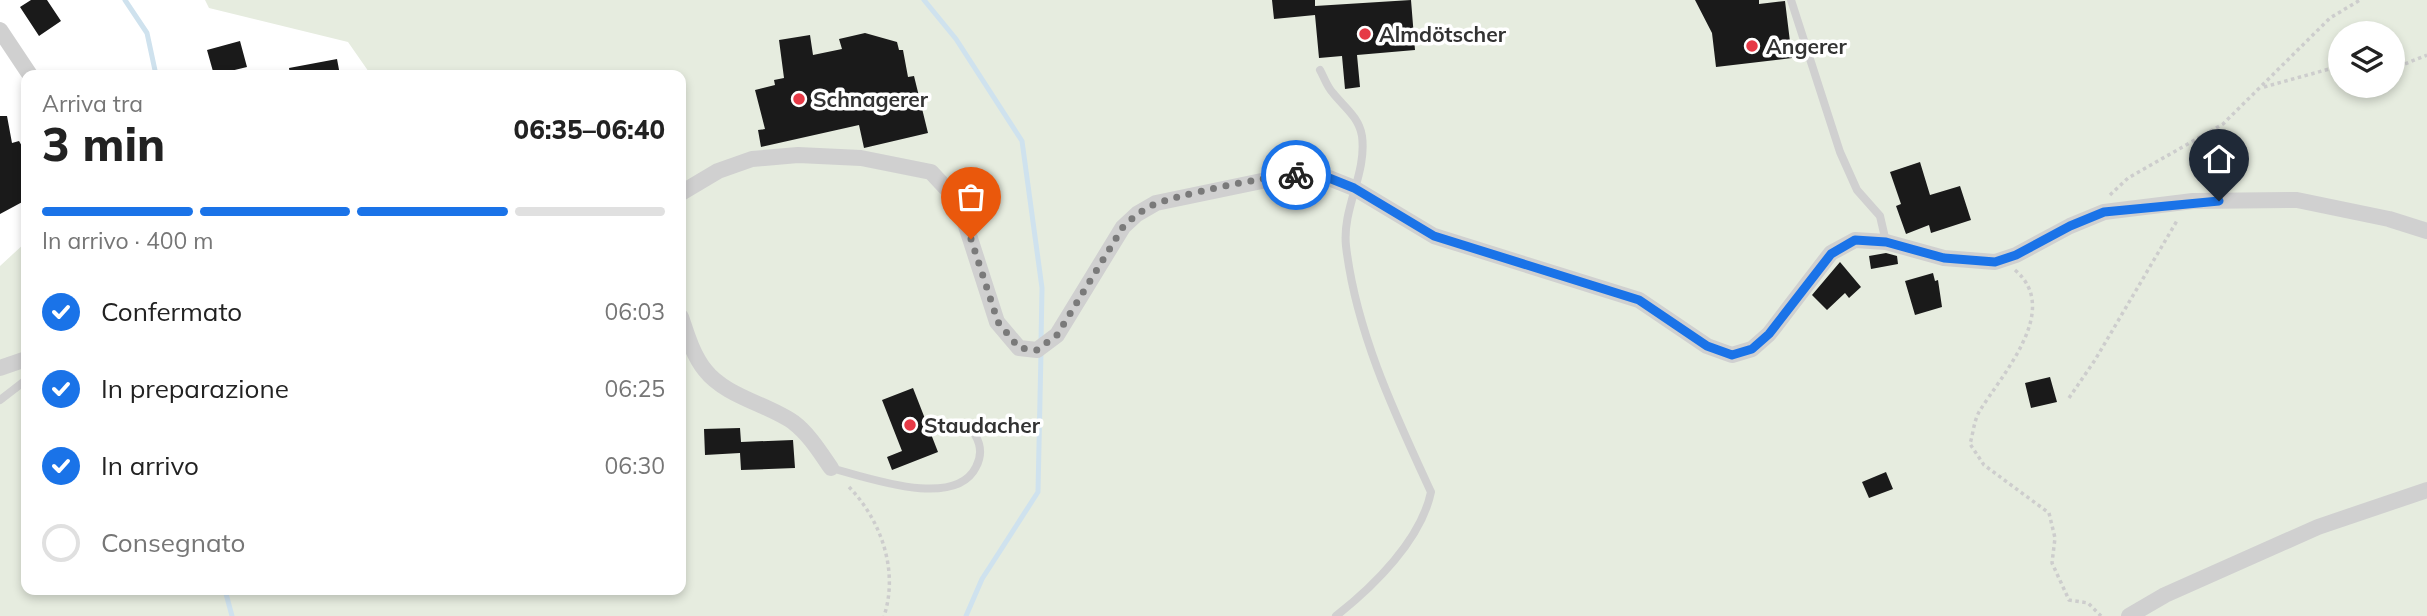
<!DOCTYPE html>
<html lang="it">
<head>
<meta charset="utf-8">
<style>
  :root { --surface:#fff; --page:#f6f6f6; --text:#222; --muted:#767676; --line:#e0e0e0; --accent:#1a73e8 }
  body { margin:0; font-family:Mulish,sans-serif; background:var(--page); color:var(--text); height:100vh; display:flex; flex-direction:column; font-size:26px; white-space:nowrap }
  * { box-sizing:border-box; margin:0 }
  p { font-size:23px; color:var(--muted) }
  .icon { flex:none; width:38px; height:38px; fill:none; stroke:currentColor; stroke-width:2; stroke-linecap:round; stroke-linejoin:round }
  .map { position:relative; flex:1; overflow:hidden }
  .panel { position:absolute; left:21px; top:70px; width:665px; height:525px; display:flex; flex-direction:column; background:var(--surface); border-radius:14px; box-shadow:0 4px 10px #0003 }
  .panel>* { flex:none }
  .tools { position:absolute; left:2328px; top:21px; display:grid; gap:14px }
  .tools a { display:grid; place-items:center; width:77px; height:77px; border-radius:50%; background:var(--surface); box-shadow:0 4px 10px #0003; font-size:35px }
  .pin { position:absolute; display:grid; place-items:center; width:60px; height:60px; color:#fff; margin:-72px -30px; border-radius:50% 50% 50% 0; rotate:-45deg; box-shadow:0 0 7px #0007 }
  .pin .icon { rotate:45deg }
  .courier { position:absolute; display:grid; place-items:center; width:70px; height:70px; margin:-35px; border:5px solid #1a73e8; border-radius:50%; background:#fff; color:#222; box-shadow:0 2px 9px #0007 }
  .overview em { font-style:normal; font-weight:800 }
  .overview div { display:flex; flex-direction:column-reverse }
  .overview { display:flex; align-items:center; justify-content:space-between; height:119px; padding:0 21px }
  h1 { font-size:46px; font-weight:800; line-height:52px }
  .bar { display:grid; grid-template-columns:repeat(4,1fr); gap:10px 7px; align-content:center; height:84px; padding:0 21px }
  .bar i { height:9px; border-radius:5px; background:var(--line) }
  .bar .active { background:var(--accent) }
  .bar p { grid-column:span 4 }
  ol { padding:0 21px; list-style:none }
  li { display:flex; align-items:center; gap:21px; height:77px }
  li p { margin-inline-start:auto }
  li .icon { padding:7px; border-radius:50%; background:var(--accent); color:#fff; stroke-width:4 }
  li:last-child { color:var(--muted) }
  li i { width:38px; height:38px; border:4px solid var(--line); border-radius:50% }
  .map>svg:first-child { display:block }
</style>
</head>
<body>
<div class="map">
<svg width="2427" height="616" viewBox="0 0 2427 616">
  <rect width="100%" height="100%" fill="#fff"/>
  <path fill="#e6ecdf" fill-rule="evenodd" d="M 205,0 L 2427,0 L 2427,616 L 0,616 L 0,266 L 26,242 L 26,590 L 681,590 L 681,75 L 371,75 L 348,42 L 209,8 ZM 2340,33 L 2392,33 L 2392,86 L 2340,86 Z"/>
  <g fill="none" stroke-linecap="round" stroke-linejoin="round">
    <path stroke="#cfe2ee" stroke-width="5" d="M 125,0 L 147,33 L 156,75
      M 924,0 L 956,39 L 1022,141 L 1042,288 L 1041,342
      M 225,590 L 232,616
      M 966,616 L 982,579 L 1038,492 L 1041,352"/>
  </g>
  <path fill="#1a1a1a" d="M 31,0 L 47,0 L 61,21 L 39,36 L 20,7 Z
    M 1272,0 L 1315,0 L 1315,6 L 1411,0 L 1415,50 L 1357,55 L 1360,87 L 1345,89 L 1342,56 L 1319,58 L 1315,15 L 1274,19 Z
    M 1695,0 L 1759,0 L 1759,4 L 1785,1 L 1792,58 L 1716,67 L 1712,33 Z
    M 865,33 L 897,42 L 899,50 L 903,50 L 908,77 L 914,76 L 928,133 L 864,148 L 859,125 L 761,147 L 758,130 L 765,129 L 755,90 L 775,85 L 774,80 L 784,78 L 779,40 L 810,35 L 813,55 L 842,49 L 839,39 Z
    M 240,41 L 247,67 L 214,75 L 207,50 Z
    M 337,59 L 340,75 L 290,75 L 289,68 Z
    M 0,116 L 7,116 L 12,143 L 19,141 L 26,153 L 26,200 L 0,214 Z
    M 1920,162 L 1930,195 L 1960,186 L 1971,220 L 1931,233 L 1929,225 L 1906,234 L 1896,206 L 1901,204 L 1890,172 Z
    M 1886,253 L 1897,256 L 1898,264 L 1871,269 L 1869,256 Z
    M 1840,262 L 1861,287 L 1849,298 L 1845,293 L 1827,310 L 1812,295 Z
    M 1933,273 L 1935,281 L 1938,280 L 1942,307 L 1915,315 L 1905,281 Z
    M 2050,377 L 2057,402 L 2031,408 L 2025,383 Z
    M 913,388 L 938,452 L 892,470 L 887,457 L 902,451 L 882,400 Z
    M 740,428 L 741,442 L 793,440 L 795,468 L 741,470 L 740,453 L 705,455 L 704,429 Z
    M 1886,472 L 1893,489 L 1869,498 L 1862,482 Z"/>
  <g fill="none" stroke-linecap="round" stroke-linejoin="round">
    <path stroke="#cdcdcd" stroke-width="3.5" stroke-dasharray="3.5 3.5" stroke-linecap="butt" d="M 2392,69 L 2427,55
      M 2264,87 L 2340,66
      M 2110,195 L 2128,178 L 2223,124 L 2330,18 L 2360,0
      M 2015,270 C 2062,310 2002,374 1979,412 C 1974,421 1973,434 1970,444 L 1984,465 L 2049,513 L 2055,538 L 2052,563 L 2069,600 L 2088,603 L 2101,616
      M 2069,398 L 2095,360 L 2178,219
      M 849,487 C 881,520 899,571 884,616"/>
    <path stroke="#d0d0d0" stroke-width="8" d="M 1791,0 L 1840,152 L 1857,190 L 1880,216 L 1886,242
      M 1320,70 C 1324,77 1327,87 1333,93 C 1344,107 1359,117 1362,136 C 1367,174 1342,208 1346,246 C 1356,332 1395,414 1431,492 C 1421,540 1374,586 1336,616
      M 0,400 L 26,380
      M 831,468 C 866,477 955,510 976,467 C 985,450 978,437 967,423"/>
    <path stroke="#d0d0d0" stroke-width="16" d="M 0,30 L 30,75
      M 681,193 L 718,171 L 752,159 L 798,155 L 861,158 L 931,172 L 958,201 L 997,322 L 1019,348 L 1037,350 L 1057,335 L 1123,227 L 1137,214 L 1156,203 L 1291,175 L 1324,176 L 1354,188 L 1434,236 L 1639,300 L 1707,346 L 1732,355 L 1752,349 L 1769,334 L 1831,253 L 1855,240 L 1886,242 L 1944,258 L 1995,262 L 2016,255 L 2070,226 L 2104,212 L 2193,201 L 2297,200 L 2389,219 L 2427,231
      M 681,317 C 687,335 693,355 705,370 C 725,396 767,404 793,422 C 809,434 820,452 831,468
      M 0,368 L 26,359
      M 2129,616 L 2165,595 L 2318,527 L 2427,490"/>
  </g>
  <g fill="none" stroke-linecap="round" stroke-linejoin="round">
    <path stroke="#7a7a7a" stroke-width="7" stroke-dasharray="0 12.6" d="M 971,239 L 998,322 L 1019,348 L 1037,350 L 1057,335 L 1123,227 C 1132,218 1141,211 1153,205 C 1175,195 1272,175 1296,175"/>
    <path stroke="#1a73e8" stroke-width="9" d="M 1296,175 L 1324,176 L 1354,188 L 1434,236 L 1639,300 L 1707,346 L 1732,355 L 1752,349 L 1769,334 L 1831,254 L 1855,240 L 1886,242 L 1944,258 L 1995,262 L 2016,255 L 2070,226 L 2104,212 L 2219,201"/>
  </g>
  <g fill="#e63946" stroke="#fff" stroke-width="2.5">
    <circle cx="1365" cy="34" r="7"/>
    <circle cx="1752" cy="46" r="7"/>
    <circle cx="799" cy="99" r="7"/>
    <circle cx="910" cy="425" r="7"/>
  </g>
  <g text-anchor="middle" dominant-baseline="central" stroke-width="7" stroke-linejoin="round" paint-order="stroke">
    <g font-size="21" font-weight="bold" fill="#333" stroke="#fff" text-anchor="start">
      <text x="1379" y="34">Almdötscher</text>
      <text x="1766" y="46">Angerer</text>
      <text x="813" y="99">Schnagerer</text>
      <text x="924" y="425">Staudacher</text>
    </g>
  </g>
</svg>
<div class="tools">
<a><svg class="icon" aria-label="layers" viewBox="0 0 24 24"><path d="M12 4l9 5-9 5-9-5zM3 14l9 5 9-5"/></svg></a>
</div>
<div class="pin" style="left:971px;top:239px;background:#ea580c"><svg class="icon" aria-label="bag" viewBox="0 0 24 24"><path d="M5 8h14l-1 12H6zM9 8a3 3 0 0 1 6 0"/></svg></div>
<div class="pin" style="left:2219px;top:201px;background:#1f2937"><svg class="icon" aria-label="home" viewBox="0 0 24 24"><path d="M3 11l9-7 9 7M6 9v11h12V9"/></svg></div>
<div class="courier" style="left:1296px;top:175px"><svg class="icon" aria-label="bike" viewBox="0 0 24 24"><circle cx="6" cy="16" r="4"/><circle cx="18" cy="16" r="4"/><path d="M6 16l4-8h5l3 8M10 8l3 8H6M13 5h3"/></svg></div>
<section class="panel">
<div class="overview"><div><h1>3 min</h1><p>Arriva tra</p></div><em>06:35–06:40</em></div>
<div class="bar"><i class="active"></i><i class="active"></i><i class="active"></i><i></i><p>In arrivo · 400 m</p></div>
<ol>
<li><svg class="icon" aria-label="check" viewBox="0 0 24 24"><path d="M5 12l5 5 9-10"/></svg>Confermato<p>06:03</p></li>
<li><svg class="icon" aria-label="check" viewBox="0 0 24 24"><path d="M5 12l5 5 9-10"/></svg>In preparazione<p>06:25</p></li>
<li><svg class="icon" aria-label="check" viewBox="0 0 24 24"><path d="M5 12l5 5 9-10"/></svg>In arrivo<p>06:30</p></li>
<li><i></i>Consegnato</li>
</ol>
</section>
</div>
</body>
</html>
